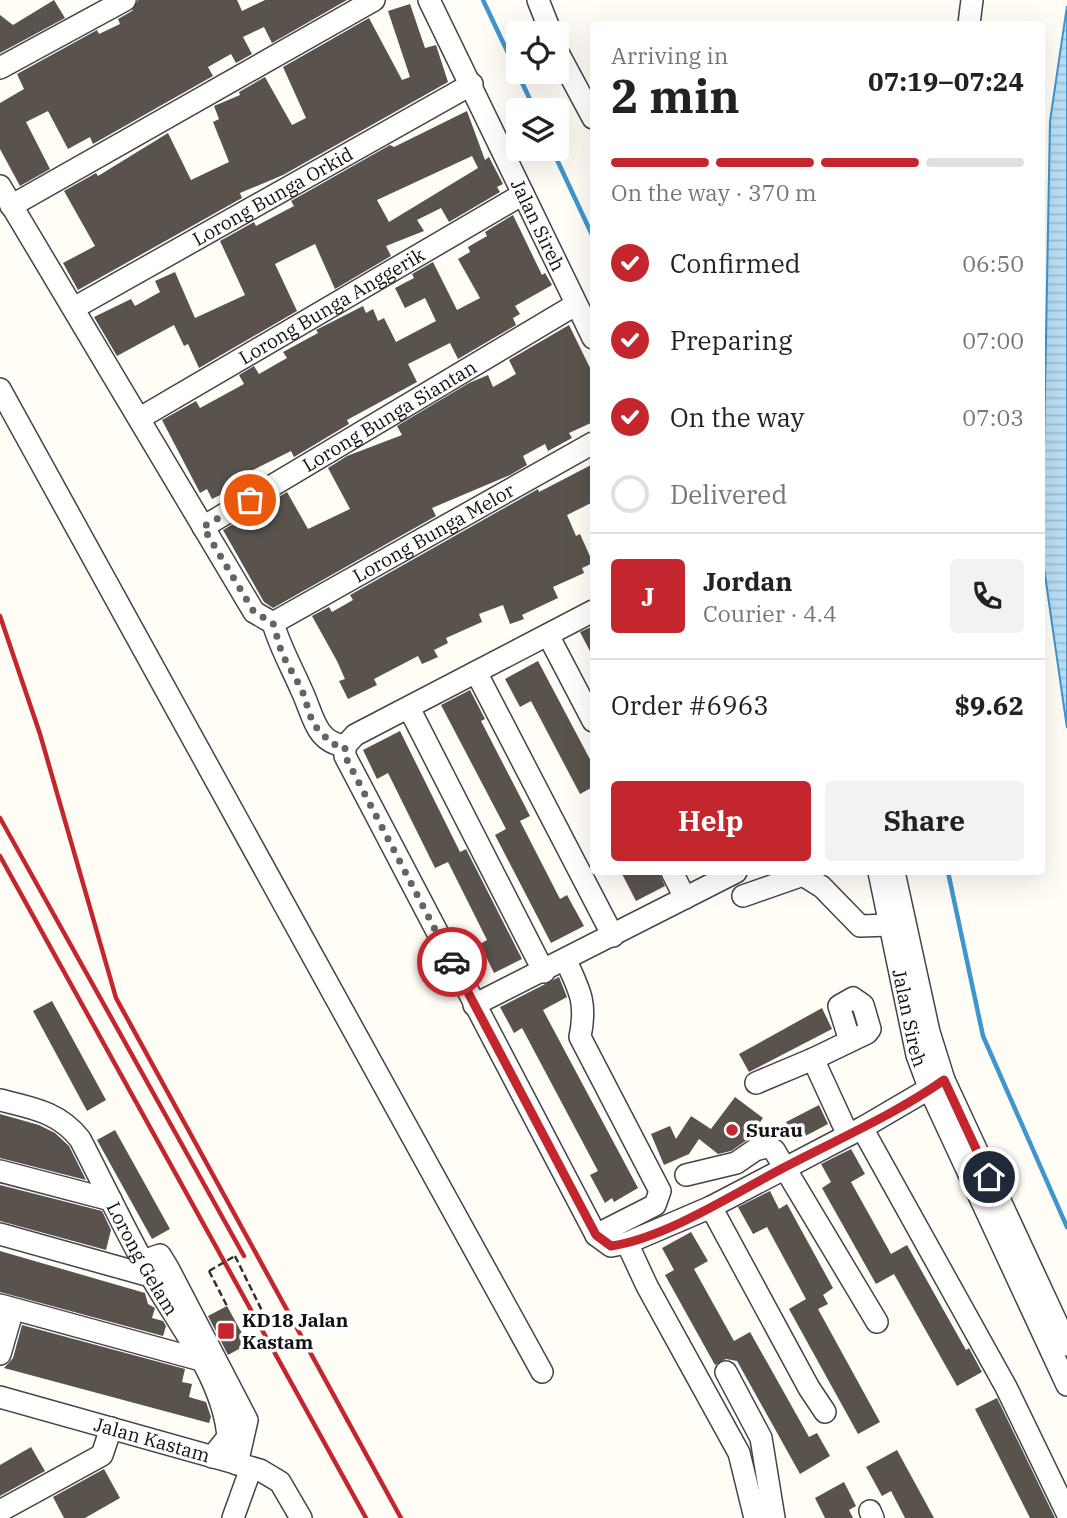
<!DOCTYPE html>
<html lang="en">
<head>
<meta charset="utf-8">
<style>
  :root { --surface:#fff; --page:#f2f2f2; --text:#222; --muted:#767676; --line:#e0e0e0; --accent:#c4262e }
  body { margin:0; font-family:"IBM Plex Serif",serif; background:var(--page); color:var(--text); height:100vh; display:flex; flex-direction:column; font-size:26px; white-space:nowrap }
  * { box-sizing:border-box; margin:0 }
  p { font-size:23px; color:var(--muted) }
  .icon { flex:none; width:38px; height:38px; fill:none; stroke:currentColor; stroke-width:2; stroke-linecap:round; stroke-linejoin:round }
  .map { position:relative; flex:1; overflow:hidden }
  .sheet { position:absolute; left:590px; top:21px; width:455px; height:854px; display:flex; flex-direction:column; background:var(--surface); border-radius:7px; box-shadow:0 7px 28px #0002 }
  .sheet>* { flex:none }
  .buttons { position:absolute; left:506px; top:21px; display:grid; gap:14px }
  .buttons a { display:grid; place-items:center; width:63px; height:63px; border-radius:7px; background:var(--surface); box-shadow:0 7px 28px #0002; font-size:35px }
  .pin { position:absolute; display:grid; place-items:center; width:60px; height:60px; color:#fff; margin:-30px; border:4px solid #fff; border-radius:50%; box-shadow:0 2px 7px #0007 }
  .courier { position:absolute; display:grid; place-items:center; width:70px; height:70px; margin:-35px; border:5px solid #c4262e; border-radius:50%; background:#fff; color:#222; box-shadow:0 2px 9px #0007 }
  .headline em { font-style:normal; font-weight:700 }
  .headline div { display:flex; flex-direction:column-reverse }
  .headline { display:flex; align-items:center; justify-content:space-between; height:119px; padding:0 21px }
  h1 { font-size:46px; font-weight:700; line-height:52px }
  .bar { display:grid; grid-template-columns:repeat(4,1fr); gap:10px 7px; align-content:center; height:84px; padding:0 21px }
  .bar i { height:9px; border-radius:5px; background:var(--line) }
  .bar .active { background:var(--accent) }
  .bar p { grid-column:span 4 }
  .line { display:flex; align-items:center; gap:18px; padding:0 21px; border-top:2px solid var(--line) }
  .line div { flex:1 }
  .round { display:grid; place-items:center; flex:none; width:74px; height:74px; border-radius:7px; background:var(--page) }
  ol { padding:0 21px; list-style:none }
  li { display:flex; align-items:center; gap:21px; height:77px }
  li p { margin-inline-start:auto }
  li .icon { padding:7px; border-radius:50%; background:var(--accent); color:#fff; stroke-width:4 }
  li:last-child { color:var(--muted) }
  li i { width:38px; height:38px; border:4px solid var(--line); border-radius:50% }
  .primary-button { display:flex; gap:14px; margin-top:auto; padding:14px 21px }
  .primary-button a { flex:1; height:80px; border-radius:7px; background:var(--accent); color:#fff; font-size:28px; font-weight:700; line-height:80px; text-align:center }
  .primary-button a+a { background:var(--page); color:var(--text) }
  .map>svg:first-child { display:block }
</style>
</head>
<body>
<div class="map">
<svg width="1067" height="1518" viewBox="0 0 1067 1518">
  <defs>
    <pattern id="water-rules" width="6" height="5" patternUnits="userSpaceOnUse" patternTransform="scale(1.75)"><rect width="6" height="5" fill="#b9e0f7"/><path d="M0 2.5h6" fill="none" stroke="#9ebfd3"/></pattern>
  </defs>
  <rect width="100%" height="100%" fill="#fffdf5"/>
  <path fill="url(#water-rules)" stroke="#3f96cf" stroke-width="2" d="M 1067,6 L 1067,728 L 1042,554 L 1050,121 Z"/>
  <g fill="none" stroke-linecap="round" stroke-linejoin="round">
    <path stroke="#3f96cf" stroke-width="4.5" d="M 483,0 L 535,110
      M 552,149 L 593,237
      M 948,872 L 983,1036 L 1067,1227"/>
  </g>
  <path fill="#5a524d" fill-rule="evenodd" d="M 54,0 L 65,18 L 0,53 L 0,15 L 13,25 Z
    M 138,0 L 237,0 L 242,11 L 265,0 L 347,0 L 272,43 L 264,27 L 243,37 L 252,54 L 236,63 L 231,54 L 208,67 L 213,76 L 93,144 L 90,137 L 68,149 L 48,111 L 26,122 L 50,169 L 20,186 L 0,149 L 0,103 L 24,89 L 17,74 L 97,30 L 99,34 L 120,24 L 118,19 L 132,11 Z
    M 410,4 L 425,48 L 436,45 L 448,82 L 283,175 L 240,193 L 242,198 L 78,290 L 63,263 L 95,246 L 64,191 L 96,173 L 98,176 L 168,133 L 191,180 L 229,162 L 213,122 L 219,119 L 214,106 L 240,95 L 239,92 L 265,77 L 292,125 L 306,118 L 283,67 L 369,18 L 402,80 L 410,77 L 388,11 Z
    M 467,111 L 485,160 L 489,157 L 503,184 L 497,187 L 500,192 L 449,222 L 441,208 L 417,220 L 424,231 L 386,246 L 391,256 L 335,289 L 315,244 L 275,264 L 297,311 L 199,368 L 188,344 L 184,346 L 174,325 L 117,356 L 94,317 L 131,299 L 135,306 L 160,292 L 155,281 L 175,272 L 195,318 L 245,295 L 220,241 L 254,222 L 256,226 L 294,206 L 291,201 L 390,145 L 394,147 ZM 472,156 L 478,168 L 389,222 L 377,200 Z
    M 513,215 L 542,275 L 545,273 L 552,285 L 515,306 L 520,314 L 513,318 L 516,325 L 458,359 L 450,343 L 408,364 L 417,382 L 347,420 L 349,424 L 294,457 L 291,451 L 233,480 L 236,487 L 212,499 L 207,489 L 200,493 L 162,420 L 196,401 L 200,408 L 244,384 L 239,375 L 254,366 L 259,374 L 287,358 L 283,352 L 318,333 L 316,330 L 363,306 L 366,313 L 373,309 L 378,321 L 384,318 L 396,342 L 436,321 L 425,298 L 405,308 L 395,288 L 414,278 L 412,274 L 433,262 L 457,310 L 480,298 L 458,259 L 470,252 L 468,247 L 487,236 L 485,232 Z
    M 569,325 L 593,374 L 593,422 L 569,433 L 572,438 L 548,451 L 545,444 L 523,456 L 527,465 L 510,475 L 432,508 L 436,516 L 273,608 L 264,602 L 223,530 L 287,492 L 308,529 L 350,509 L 328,468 L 347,456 L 402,435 L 397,426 L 469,383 L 488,375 L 493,387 L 516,374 L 509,360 Z
    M 593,464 L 593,502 L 567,515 L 576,536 L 580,534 L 593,563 L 582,568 L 584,573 L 553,587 L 558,598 L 522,615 L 524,619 L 510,624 L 503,605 L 479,614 L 482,622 L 446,638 L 448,643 L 434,650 L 438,657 L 422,664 L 418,656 L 374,679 L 377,685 L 348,699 L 339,681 L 345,679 L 337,661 L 312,616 L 329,607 L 332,612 L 353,600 L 350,595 L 538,489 L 539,492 Z
    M 593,626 L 593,657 L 580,632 Z
    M 538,661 L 593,765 L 593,787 L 580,794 L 531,701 L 520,707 L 505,679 Z
    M 470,690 L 485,719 L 481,721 L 530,816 L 520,821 L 560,899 L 567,895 L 584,926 L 551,943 L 495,835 L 506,829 L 441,705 Z
    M 400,731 L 460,852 L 466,849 L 522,959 L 494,973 L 480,944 L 487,940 L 448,862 L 435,868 L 388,773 L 377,779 L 363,750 Z
    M 621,872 L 659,872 L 665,886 L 636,901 Z
    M 559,977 L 567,997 L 543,1010 L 638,1188 L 614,1202 L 612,1198 L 605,1203 L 590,1175 L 598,1171 L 522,1028 L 514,1033 L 500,1007 Z
    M 52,1001 L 106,1100 L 87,1111 L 33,1011 Z
    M 822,1008 L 832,1029 L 749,1072 L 739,1054 Z
    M 735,1097 L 763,1118 L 747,1140 L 731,1151 L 718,1154 L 699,1139 L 689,1154 L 664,1165 L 651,1134 L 670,1126 L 676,1139 L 691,1116 L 711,1129 Z
    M 819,1105 L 828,1124 L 796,1141 L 786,1122 Z
    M 0,1114 L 39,1125 L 55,1133 L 69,1146 L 86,1180 L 0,1158 Z
    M 115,1130 L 170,1229 L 152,1239 L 97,1140 Z
    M 851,1149 L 865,1174 L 851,1182 L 891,1254 L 907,1245 L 966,1350 L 969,1348 L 982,1372 L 957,1386 L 894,1274 L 876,1284 L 822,1188 L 831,1182 L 821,1164 Z
    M 0,1185 L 102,1211 L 111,1230 L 106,1250 L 0,1221 Z
    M 770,1191 L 779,1209 L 787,1204 L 833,1288 L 823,1295 L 828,1304 L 818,1309 L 880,1422 L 858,1434 L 789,1309 L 806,1299 L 767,1227 L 753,1234 L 738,1207 Z
    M 691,1232 L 708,1261 L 694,1269 L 734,1341 L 750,1332 L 809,1437 L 817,1433 L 830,1456 L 800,1474 L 737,1361 L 726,1359 L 715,1365 L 665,1275 L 674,1270 L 662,1248 Z
    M 0,1251 L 145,1293 L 148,1304 L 155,1308 L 152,1318 L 163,1321 L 166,1326 L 163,1336 L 0,1292 Z
    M 227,1306 L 248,1344 L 228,1355 L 208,1316 Z
    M 22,1325 L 185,1369 L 182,1382 L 192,1384 L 189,1397 L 206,1402 L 211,1417 L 209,1423 L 4,1368 L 13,1358 Z
    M 997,1398 L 1055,1518 L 1030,1518 L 975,1409 Z
    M 31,1447 L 45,1471 L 0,1496 L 0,1465 Z
    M 897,1450 L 934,1518 L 905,1518 L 891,1491 L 882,1496 L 866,1467 Z
    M 104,1469 L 120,1498 L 85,1518 L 64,1518 L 53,1497 Z
    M 844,1482 L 856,1506 L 849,1510 L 853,1518 L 825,1518 L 815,1498 Z"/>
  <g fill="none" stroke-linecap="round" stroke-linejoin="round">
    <defs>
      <g id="minor">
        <path id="s1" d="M 429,0 L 593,338"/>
        <path d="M 538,0 L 551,33"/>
        <path d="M 969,24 L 972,0"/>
        <path d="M 556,49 L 593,118"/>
        <path d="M 0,68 L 125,0"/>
        <path d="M 0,186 L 254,612 L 273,623 C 280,647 291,666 301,689 C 313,713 314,742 345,746"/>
        <path d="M 11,206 L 374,0"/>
        <path id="s2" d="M 74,308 L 472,84"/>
        <path d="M 0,389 L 542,1372"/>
        <path id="s3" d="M 140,418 L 523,194"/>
        <path id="s4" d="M 203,527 L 575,305"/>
        <path d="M 593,611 L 355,735 L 345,746 L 345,756 L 596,1235 L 611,1246 L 627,1243"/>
        <path id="s5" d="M 273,623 L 593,443"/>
        <path d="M 548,635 L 593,721"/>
        <path d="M 476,672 L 613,936"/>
        <path d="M 409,708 L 544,972"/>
        <path d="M 672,872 L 685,898"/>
        <path id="s6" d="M 879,872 L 917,1055 L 930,1090 L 1067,1385"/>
        <path d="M 894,872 L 929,1032 L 944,1080 L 1067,1345"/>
        <path d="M 743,896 L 803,875 L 822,887 L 860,926 L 890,925"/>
        <path d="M 566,961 C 580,991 587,1003 580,1037 L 660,1191 L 655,1205 L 596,1235"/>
        <path d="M 474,1005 L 736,872"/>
        <path d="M 813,1059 L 867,1033 L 870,1029 L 863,1005 L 853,998 L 839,1006 L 850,1041"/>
        <path d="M 756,1083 L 813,1059 L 848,1135"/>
        <path id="s7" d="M 0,1100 C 32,1108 59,1112 80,1139 C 104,1185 126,1233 152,1278 C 180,1327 223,1379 228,1437 L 212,1457"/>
        <path d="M 862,1128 L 1006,1387 L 1067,1513"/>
        <path d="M 0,1171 L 111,1200"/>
        <path d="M 686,1175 L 736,1163 L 755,1150 L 766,1147 L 774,1150 L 877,1322"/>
        <path d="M 711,1207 L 809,1388 L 825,1412"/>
        <path d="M 0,1234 L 150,1276"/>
        <path d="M 143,1261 L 160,1255 L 168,1268 L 247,1420 L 237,1464"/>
        <path d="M 0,1305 L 201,1360"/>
        <path d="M 0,1354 L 13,1309"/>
        <path d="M 726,1372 L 761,1438 L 774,1518"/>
        <path id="s8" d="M 0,1397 L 260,1470 L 280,1482 L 301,1518"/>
        <path d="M 0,1511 L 102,1455 L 111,1428"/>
        <path d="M 870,1511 L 873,1518"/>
        <path d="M 233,1518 L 251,1468"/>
        <path d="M 755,1518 L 739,1453 L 647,1286 L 627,1243 L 711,1207 L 862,1128 L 944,1080"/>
      </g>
    </defs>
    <use href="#minor" stroke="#444" stroke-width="24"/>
    <path stroke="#333" stroke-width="2.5" stroke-dasharray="7 3.5" stroke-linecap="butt" d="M 235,1256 L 270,1327
      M 209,1271 L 227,1306"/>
    <use href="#minor" stroke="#fff" stroke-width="21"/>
    <path stroke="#c4262e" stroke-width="4.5" d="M 0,616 L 40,734 L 116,998 L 401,1518
      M 0,818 L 244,1256
      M 0,856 L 366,1518"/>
    <path stroke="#333" stroke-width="2.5" stroke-dasharray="7 3.5" stroke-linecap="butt" d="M 209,1271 L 235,1256"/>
  </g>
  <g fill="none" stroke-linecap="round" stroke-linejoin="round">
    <path stroke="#646461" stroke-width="7" stroke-dasharray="0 12.6" d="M 250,500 L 203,527 L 254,612 L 273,623 L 282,654 L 302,690 L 313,724 L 332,744 L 345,746 L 345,756 L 452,962"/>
    <path stroke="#c4262e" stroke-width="9" d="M 452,962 L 596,1235 L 611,1246 C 666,1238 735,1193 785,1167 C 838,1139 894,1115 944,1080 L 989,1177"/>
  </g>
  <g fill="#c4262e" stroke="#fff" stroke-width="2.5">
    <circle cx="732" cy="1130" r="7"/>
    <rect x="217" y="1322" width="18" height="18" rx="3.5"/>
  </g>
  <g text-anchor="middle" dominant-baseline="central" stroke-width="7" stroke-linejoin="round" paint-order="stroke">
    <g font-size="19" fill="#111" stroke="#fff">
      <text stroke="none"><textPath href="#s2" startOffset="228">Lorong Bunga Orkid</textPath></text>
      <text stroke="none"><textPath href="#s1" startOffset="250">Jalan Sireh</textPath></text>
      <text stroke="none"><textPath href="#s3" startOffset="222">Lorong Bunga Anggerik</textPath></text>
      <text stroke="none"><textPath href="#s4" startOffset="217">Lorong Bunga Siantan</textPath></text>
      <text stroke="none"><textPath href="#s5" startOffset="184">Lorong Bunga Melor</textPath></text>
      <text stroke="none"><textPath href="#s6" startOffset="149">Jalan Sireh</textPath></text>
      <text stroke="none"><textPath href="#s7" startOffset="226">Lorong Gelam</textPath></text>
      <text stroke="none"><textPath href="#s8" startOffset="158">Jalan Kastam</textPath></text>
    </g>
    <g font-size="19" font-weight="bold" fill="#111" stroke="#fff" text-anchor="start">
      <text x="746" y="1130">Surau</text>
      <text x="242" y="1320">KD18 Jalan<tspan x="242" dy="22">Kastam</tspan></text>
    </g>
  </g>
</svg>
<div class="buttons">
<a><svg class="icon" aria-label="locate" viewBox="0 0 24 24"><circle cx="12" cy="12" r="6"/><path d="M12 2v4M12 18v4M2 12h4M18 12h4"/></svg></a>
<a><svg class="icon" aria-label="layers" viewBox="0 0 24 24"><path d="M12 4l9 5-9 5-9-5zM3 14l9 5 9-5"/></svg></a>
</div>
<div class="pin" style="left:250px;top:500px;background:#ea580c"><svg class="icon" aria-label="bag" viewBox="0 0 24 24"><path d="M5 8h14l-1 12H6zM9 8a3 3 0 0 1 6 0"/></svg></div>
<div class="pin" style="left:989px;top:1177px;background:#1f2937"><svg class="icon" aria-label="home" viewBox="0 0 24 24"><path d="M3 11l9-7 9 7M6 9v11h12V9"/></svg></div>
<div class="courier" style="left:452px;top:962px"><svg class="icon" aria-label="car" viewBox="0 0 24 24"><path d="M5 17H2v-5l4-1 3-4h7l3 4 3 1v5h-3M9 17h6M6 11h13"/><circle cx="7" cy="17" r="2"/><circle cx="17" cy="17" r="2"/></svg></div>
<section class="sheet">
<div class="headline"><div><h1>2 min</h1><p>Arriving in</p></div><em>07:19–07:24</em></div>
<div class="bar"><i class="active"></i><i class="active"></i><i class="active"></i><i></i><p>On the way · 370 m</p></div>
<ol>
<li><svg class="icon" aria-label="check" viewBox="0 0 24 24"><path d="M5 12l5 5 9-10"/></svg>Confirmed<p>06:50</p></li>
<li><svg class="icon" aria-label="check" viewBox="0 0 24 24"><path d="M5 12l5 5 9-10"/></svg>Preparing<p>07:00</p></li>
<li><svg class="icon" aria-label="check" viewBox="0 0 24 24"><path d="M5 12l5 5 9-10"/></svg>On the way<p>07:03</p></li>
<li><i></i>Delivered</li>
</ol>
<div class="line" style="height:126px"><b class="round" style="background:var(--accent);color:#fff">J</b><div><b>Jordan</b><p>Courier · 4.4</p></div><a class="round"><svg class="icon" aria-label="phone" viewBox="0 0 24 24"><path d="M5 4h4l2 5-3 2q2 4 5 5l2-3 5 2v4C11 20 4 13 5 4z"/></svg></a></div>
<div class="line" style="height:91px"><div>Order #6963</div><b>$9.62</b></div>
<div class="primary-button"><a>Help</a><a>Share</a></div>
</section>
</div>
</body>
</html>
